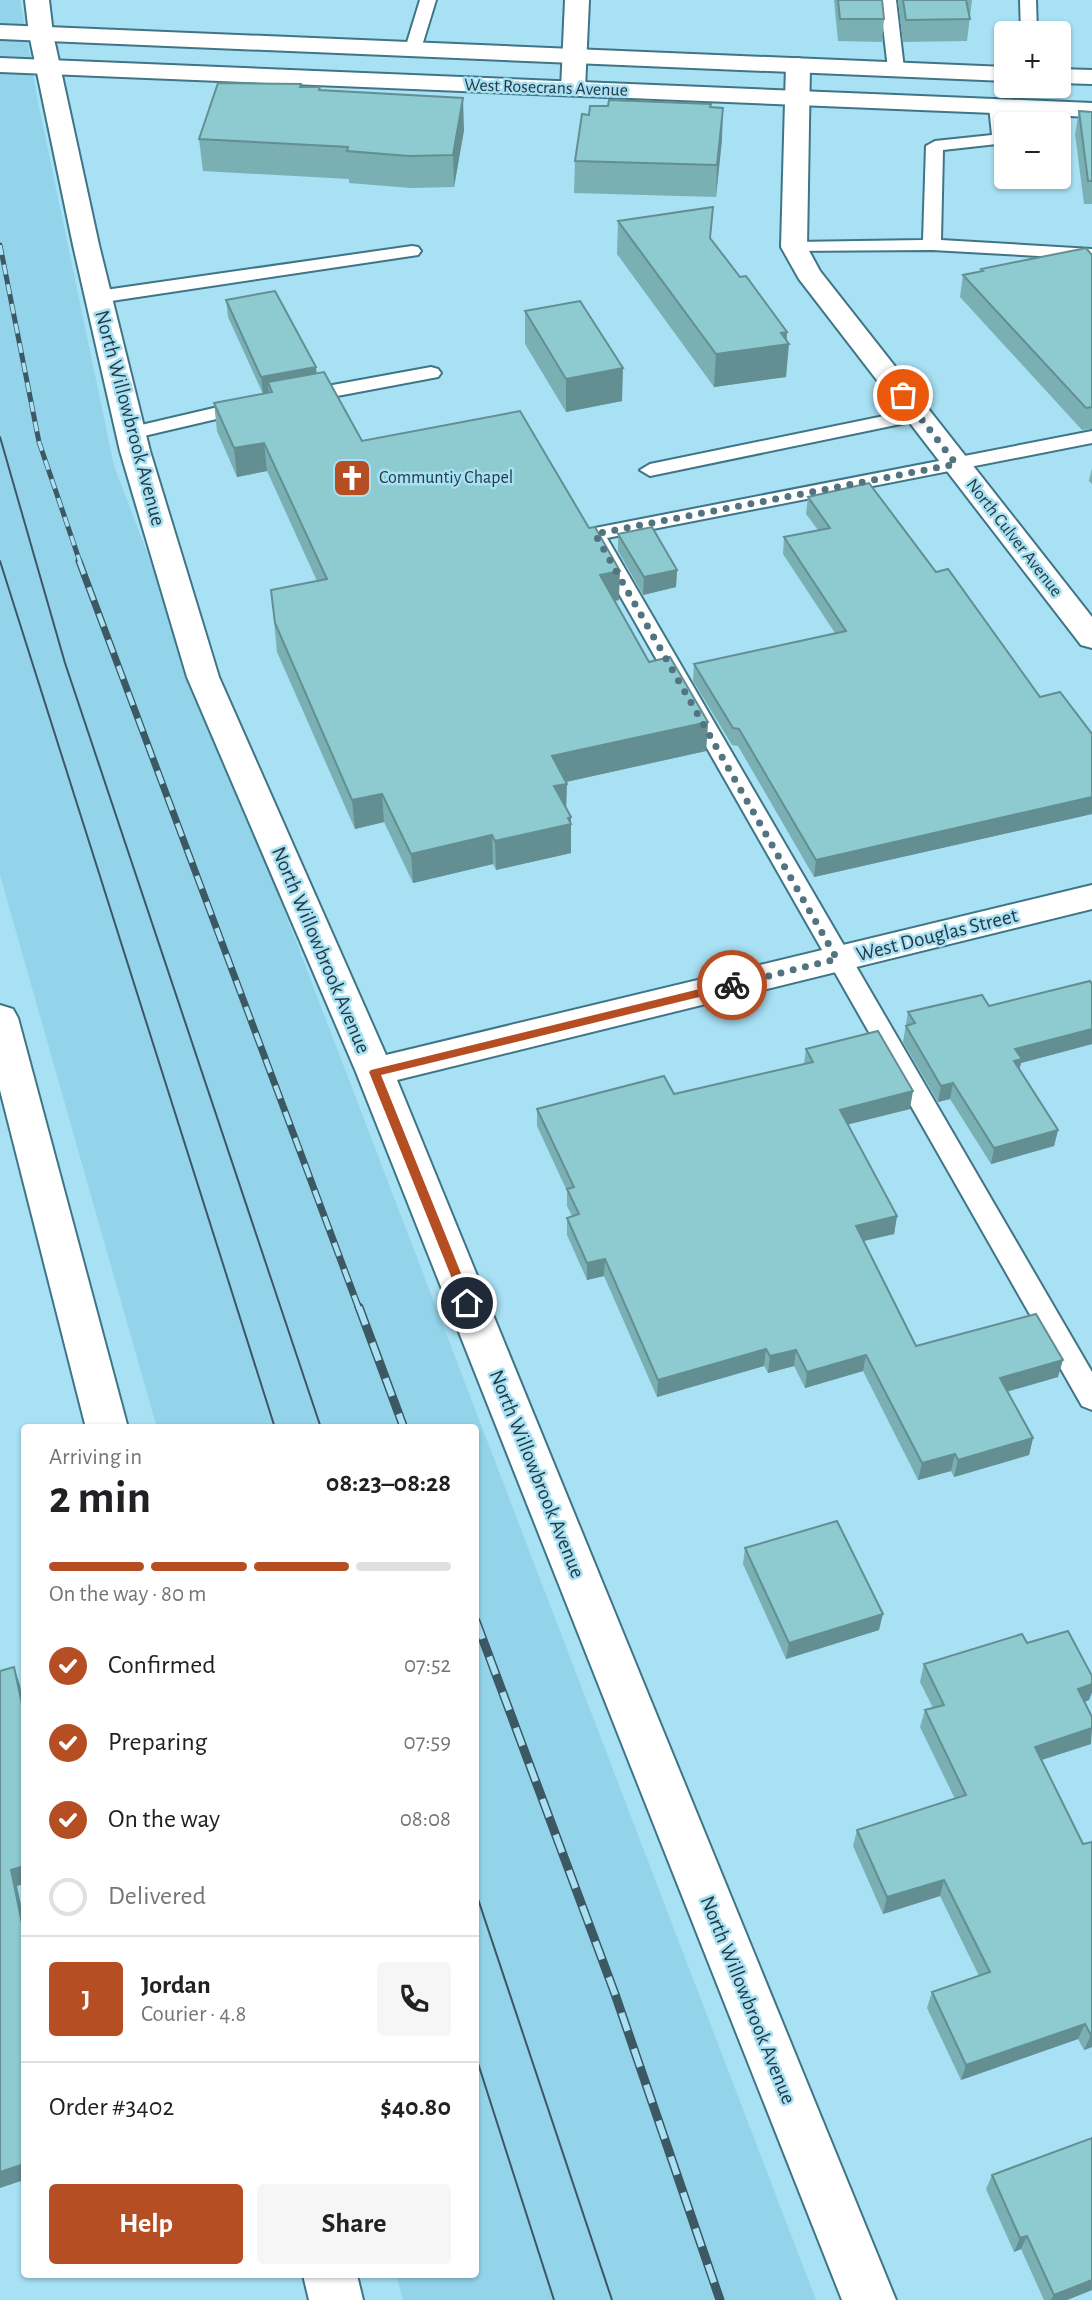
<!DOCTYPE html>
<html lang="en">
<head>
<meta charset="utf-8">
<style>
  :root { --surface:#fff; --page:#f6f6f6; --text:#202124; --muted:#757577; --line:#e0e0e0; --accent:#b54f23 }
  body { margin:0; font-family:"Alegreya Sans",sans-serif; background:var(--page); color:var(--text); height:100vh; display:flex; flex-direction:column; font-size:26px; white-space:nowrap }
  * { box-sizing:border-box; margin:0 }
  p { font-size:23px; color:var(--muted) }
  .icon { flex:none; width:38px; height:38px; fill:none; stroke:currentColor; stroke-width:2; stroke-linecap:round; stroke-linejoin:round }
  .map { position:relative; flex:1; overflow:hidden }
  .drawer { position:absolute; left:21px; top:1424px; width:458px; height:854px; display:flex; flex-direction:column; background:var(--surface); border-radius:7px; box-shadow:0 2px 5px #0004 }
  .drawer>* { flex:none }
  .tools { position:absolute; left:994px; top:21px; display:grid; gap:14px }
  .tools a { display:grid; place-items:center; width:77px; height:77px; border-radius:7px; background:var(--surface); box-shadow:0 2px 5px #0004; font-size:35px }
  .pin { position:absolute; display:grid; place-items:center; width:60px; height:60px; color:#fff; margin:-30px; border:4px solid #fff; border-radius:50%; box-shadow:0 2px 7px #0007 }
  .courier { position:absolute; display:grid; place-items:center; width:70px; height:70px; margin:-35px; border:5px solid #b54f23; border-radius:50%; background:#fff; color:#222; box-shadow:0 2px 9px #0007 }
  .head em { font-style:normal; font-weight:700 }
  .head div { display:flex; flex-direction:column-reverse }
  .head { display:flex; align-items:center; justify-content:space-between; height:119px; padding:0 28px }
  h1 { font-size:46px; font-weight:700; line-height:52px }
  .bar { display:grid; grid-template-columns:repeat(4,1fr); gap:10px 7px; align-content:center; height:84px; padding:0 28px }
  .bar i { height:9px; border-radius:5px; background:var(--line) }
  .bar .on { background:var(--accent) }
  .bar p { grid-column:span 4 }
  .line { display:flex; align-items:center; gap:18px; padding:0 28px; border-top:2px solid var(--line) }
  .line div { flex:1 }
  .round { display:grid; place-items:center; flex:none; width:74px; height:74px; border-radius:7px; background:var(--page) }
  ol { padding:0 28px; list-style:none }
  li { display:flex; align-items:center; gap:21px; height:77px }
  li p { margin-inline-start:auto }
  li .icon { padding:7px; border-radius:50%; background:var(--accent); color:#fff; stroke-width:4 }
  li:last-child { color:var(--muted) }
  li i { width:38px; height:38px; border:4px solid var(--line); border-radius:50% }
  .button { display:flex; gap:14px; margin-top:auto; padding:14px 28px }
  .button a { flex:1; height:80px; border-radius:7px; background:var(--accent); color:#fff; font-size:28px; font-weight:700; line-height:80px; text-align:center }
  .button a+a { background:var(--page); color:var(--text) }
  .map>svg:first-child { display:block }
</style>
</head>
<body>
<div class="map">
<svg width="1092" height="2300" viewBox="0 0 1092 2300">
  <rect width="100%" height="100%" fill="#a8e0f4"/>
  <path fill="#93d4ea" d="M 0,0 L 20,0 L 38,102 L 114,466 L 816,2300 L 403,2300 L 396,2275 L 476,2275 L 476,1428 L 157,1428 L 0,875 Z"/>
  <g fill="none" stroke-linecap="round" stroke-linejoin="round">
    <defs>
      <path id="service" d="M 420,0 L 436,0 L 421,49 L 413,54 L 405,49 Z
        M 880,0 L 896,0 L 904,69 L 902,72 L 890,72 L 888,69 Z
        M 1020,0 L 1036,0 L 1037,33 L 1021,33 Z
        M 997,101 L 1005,106 L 1006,143 L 943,150 L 941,240 L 1092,249 L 1092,259 L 932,250 L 788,251 L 785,247 L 788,243 L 794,242 L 923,240 L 926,146 L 935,141 L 992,135 L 989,106 Z
        M 412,246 L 418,247 L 421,251 L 418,255 L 98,303 L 89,297 L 98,291 Z
        M 431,367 L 438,369 L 441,373 L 438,377 L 300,403 L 290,397 L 300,391 Z
        M 248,400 L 255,402 L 258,406 L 255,410 L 131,439 L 121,433 L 124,429 Z
        M 918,409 L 928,415 L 925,419 L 650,476 L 640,470 L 650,464 Z
        M 1092,431 L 1092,443 L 607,538 L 1092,1372 L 1092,1410 L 1082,1406 L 585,534 L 595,528 Z"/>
      <path id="minor" d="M 25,0 L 49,0 L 53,34 L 99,245 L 150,451 L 219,677 L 386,1055 L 1092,885 L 1092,909 L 397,1080 L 896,2300 L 842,2300 L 356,1072 L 187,677 L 120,451 L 73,245 L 29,34 Z
        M 565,0 L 589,0 L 585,89 L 582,94 L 564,94 L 561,89 Z
        M 798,58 L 806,60 L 810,65 L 807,247 L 820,271 L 1092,617 L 1092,648 L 1081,645 L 799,279 L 781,247 L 786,65 L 790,60 Z
        M 0,1005 L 13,1009 L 18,1018 L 128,1428 L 86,1428 L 0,1090 Z
        M 303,2275 L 357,2275 L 363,2300 L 309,2300 Z"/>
      <path id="primary" d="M 0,25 L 1006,67 L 1006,81 L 0,39 Z
        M 0,58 L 1092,103 L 1092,117 L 0,72 Z
        M 1059,69 L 1092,70 L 1092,84 L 1059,83 Z"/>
    </defs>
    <use href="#service" stroke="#3f7586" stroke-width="4"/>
    <use href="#minor" stroke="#3f7586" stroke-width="4"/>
    <use href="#primary" stroke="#3f7586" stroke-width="4"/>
    <use href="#service" fill="#fff" fill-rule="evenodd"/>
    <use href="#minor" fill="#fff" fill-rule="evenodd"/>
    <use href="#primary" fill="#fff" fill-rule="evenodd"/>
    <path stroke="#3c5862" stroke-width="2" d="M 0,437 L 65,663 L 321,1428
      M 0,561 L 275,1428
      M 476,1893 L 612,2300
      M 476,2057 L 554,2300"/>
    <defs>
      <path id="rail-far2" d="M 0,245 L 39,442 L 80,562"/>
      <path id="rail-far1" d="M 79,561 L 359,1309"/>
      <path id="rail" d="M 359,1307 L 404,1428
        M 476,1621 L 615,1994 L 720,2300"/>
    </defs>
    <use href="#rail-far2" stroke="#3c5862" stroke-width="5"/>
    <use href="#rail-far1" stroke="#3c5862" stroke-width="7"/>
    <use href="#rail" stroke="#3c5862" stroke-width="9"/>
    <use href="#rail-far2" stroke="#a8e0f4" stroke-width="3.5" stroke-dasharray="10" stroke-linecap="butt"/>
    <use href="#rail-far1" stroke="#a8e0f4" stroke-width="4.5" stroke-dasharray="14" stroke-linecap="butt"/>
    <use href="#rail" stroke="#a8e0f4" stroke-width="6" stroke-dasharray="19" stroke-linecap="butt"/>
  </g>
  <path fill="#7aafb3" d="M 834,0 L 882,0 L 884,19 L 882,42 L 838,41 Z
    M 898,0 L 972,0 L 967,41 L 903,42 Z
    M 301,84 L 301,87 L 320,87 L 320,91 L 464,130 L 454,187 L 411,188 L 349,183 L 349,179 L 203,171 L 199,139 Z
    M 711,107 L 722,139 L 716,197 L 574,193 L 575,161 Z
    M 1079,111 L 1092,112 L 1092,204 L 1084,204 L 1075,134 Z
    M 618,221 L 711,239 L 740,277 L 787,332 L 786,377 L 714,387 L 617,254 Z
    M 1092,255 L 1092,429 L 1082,430 L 960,297 L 963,275 L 981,272 L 981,269 Z
    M 226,300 L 317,373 L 362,441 L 619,600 L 614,601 L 649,662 L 708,722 L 706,751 L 566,782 L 566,809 L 571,817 L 571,853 L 496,870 L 493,864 L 413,883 L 384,822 L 355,829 L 277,652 L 271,590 L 317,581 L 267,471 L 237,477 L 217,431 L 214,403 L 263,394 L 228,317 Z
    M 525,311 L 622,401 L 566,412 L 525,344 Z
    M 1092,468 L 1092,484 L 1089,481 Z
    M 808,497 L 936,572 L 1040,697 L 1092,734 L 1092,814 L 814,877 L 738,746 L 732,745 L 693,681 L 694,664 L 835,633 L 783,554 L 784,537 L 818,530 L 806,514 Z
    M 618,534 L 677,570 L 676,587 L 643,595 L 618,551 Z
    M 1092,984 L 1092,1044 L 1021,1063 L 1019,1070 L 1058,1130 L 1054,1146 L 991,1164 L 950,1099 L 938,1102 L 903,1042 L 908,1012 L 989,1006 Z
    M 806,1049 L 910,1109 L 848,1124 L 897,1216 L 894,1234 L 864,1241 L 916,1346 L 1058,1377 L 1007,1391 L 1033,1438 L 1029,1455 L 954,1477 L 951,1471 L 918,1480 L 863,1371 L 805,1388 L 794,1366 L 768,1373 L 764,1366 L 657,1397 L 604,1276 L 587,1280 L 567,1235 L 567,1218 L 572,1216 L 567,1206 L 567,1191 L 537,1126 L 537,1109 L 674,1094 L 804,1064 Z
    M 745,1548 L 879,1630 L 786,1659 L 743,1564 Z
    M 1027,1643 L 1092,1676 L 1092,1692 L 1089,1700 L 1085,1702 L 1091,1744 L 1041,1760 L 1083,1844 L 1092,2047 L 1084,2050 L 1078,2039 L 961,2080 L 927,2008 L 932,1992 L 979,1976 L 940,1896 L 883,1914 L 853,1846 L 857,1830 L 955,1799 L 920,1727 L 925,1710 L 933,1708 L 920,1682 L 924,1664 Z
    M 1092,2138 L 1092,2290 L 1067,2300 L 1044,2300 L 1021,2249 L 1014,2252 L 986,2189 L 992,2175 Z"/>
  <path fill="#638e92" d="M 463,98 L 464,130 L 454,187 L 453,155 Z
    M 723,108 L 722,139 L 716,197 L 717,165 Z
    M 787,332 L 786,344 L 789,344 L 786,377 L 714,387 L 716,354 Z
    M 316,367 L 318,384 L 268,382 L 269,393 L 263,394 L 261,377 Z
    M 623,368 L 622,401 L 566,412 L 566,379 Z
    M 264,443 L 267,471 L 237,477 L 234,448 Z
    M 677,570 L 676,587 L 643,595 L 644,577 Z
    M 620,571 L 619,600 L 599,604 L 600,575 Z
    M 708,722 L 706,751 L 552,785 L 552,756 Z
    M 567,784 L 566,813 L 554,786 Z
    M 382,794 L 384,822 L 355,829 L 352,800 Z
    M 1092,797 L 1092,814 L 814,877 L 816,860 Z
    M 571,817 L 571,853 L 496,870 L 495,841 Z
    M 492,835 L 493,864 L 413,883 L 411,854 Z
    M 1092,1029 L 1092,1044 L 1021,1063 L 1018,1075 L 1010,1077 L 1015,1049 Z
    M 953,1083 L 950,1099 L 938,1102 L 941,1086 Z
    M 913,1091 L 910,1109 L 838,1127 L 840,1110 Z
    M 1058,1130 L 1054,1146 L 991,1164 L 994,1148 Z
    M 897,1216 L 894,1234 L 854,1243 L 856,1226 Z
    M 605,1259 L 604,1276 L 587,1280 L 587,1263 Z
    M 766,1349 L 764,1366 L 657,1397 L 658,1380 Z
    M 796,1350 L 794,1366 L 768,1373 L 770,1356 Z
    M 866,1355 L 863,1371 L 805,1388 L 807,1372 Z
    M 1063,1360 L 1058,1377 L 996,1395 L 1000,1378 Z
    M 1033,1438 L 1029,1455 L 954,1477 L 958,1460 Z
    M 955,1454 L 951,1471 L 918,1480 L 922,1463 Z
    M 883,1614 L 879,1630 L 786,1659 L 789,1643 Z
    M 14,1667 L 20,1685 L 24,1705 L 24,1713 Z
    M 1092,1684 L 1092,1692 L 1089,1700 L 1072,1706 L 1078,1689 Z
    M 1092,1728 L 1091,1744 L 1029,1764 L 1035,1747 Z
    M 24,1866 L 24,1884 L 17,1886 L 24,1920 L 24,1933 L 11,1870 Z
    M 944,1880 L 940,1896 L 883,1914 L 887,1897 Z
    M 1085,2024 L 1078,2039 L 961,2080 L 966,2065 Z
    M 1092,2034 L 1092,2047 L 1084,2050 L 1091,2035 Z
    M 24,2164 L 24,2180 L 0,2188 L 0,2172 Z
    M 1027,2236 L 1021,2249 L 1014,2252 L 1020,2238 Z
    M 1092,2280 L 1092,2290 L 1067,2300 L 1051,2300 L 1054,2295 Z"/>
  <path fill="#8ecbd0" stroke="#638e92" stroke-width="2" d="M 838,0 L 882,0 L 884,19 L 840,19 Z
    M 903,0 L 966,0 L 970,19 L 906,20 Z
    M 218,83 L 301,84 L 300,87 L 320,87 L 319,90 L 463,98 L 453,155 L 409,156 L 347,151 L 348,147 L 199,139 Z
    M 609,100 L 711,104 L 710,107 L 723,108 L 717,165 L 575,161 L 582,114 L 589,115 L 590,106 L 608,106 Z
    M 1079,111 L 1092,112 L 1092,181 L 1088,181 Z
    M 713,207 L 710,238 L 740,277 L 746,276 L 787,332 L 781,333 L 789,344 L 716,354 L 618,221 Z
    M 1086,248 L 1092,255 L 1092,407 L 1086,408 L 963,275 L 983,271 L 981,269 Z
    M 275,291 L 316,367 L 261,377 L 226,300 Z
    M 580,301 L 623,368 L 566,379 L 525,311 Z
    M 324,372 L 362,441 L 520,411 L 589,528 L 595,527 L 620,571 L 600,575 L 649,662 L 670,657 L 708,722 L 552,756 L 567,784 L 554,786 L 571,817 L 568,818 L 571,824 L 495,841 L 492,835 L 411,854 L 382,794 L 352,800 L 275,623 L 271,590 L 327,579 L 264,443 L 234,448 L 214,403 L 272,392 L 268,382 Z
    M 869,483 L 936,572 L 948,569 L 1040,697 L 1060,692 L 1092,734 L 1092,797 L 816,860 L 739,729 L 733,728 L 694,664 L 846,631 L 784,537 L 830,528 L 808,497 Z
    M 652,527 L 677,570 L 644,577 L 618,534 Z
    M 1090,981 L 1092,984 L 1092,1029 L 1015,1049 L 1022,1059 L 1014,1061 L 1058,1130 L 994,1148 L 953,1083 L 941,1086 L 906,1026 L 915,1023 L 908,1012 L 982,995 L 989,1006 Z
    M 878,1031 L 913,1091 L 840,1110 L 897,1216 L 856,1226 L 916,1346 L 1036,1314 L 1063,1360 L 1000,1378 L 1033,1438 L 958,1460 L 955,1454 L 922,1463 L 866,1355 L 807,1372 L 796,1350 L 770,1356 L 766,1349 L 658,1380 L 605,1259 L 587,1263 L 567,1218 L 579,1214 L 567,1189 L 574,1187 L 537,1109 L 664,1076 L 674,1094 L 813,1062 L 806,1049 Z
    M 837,1521 L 883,1614 L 789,1643 L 745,1548 Z
    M 1068,1631 L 1092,1676 L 1092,1684 L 1078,1689 L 1092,1717 L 1092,1728 L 1035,1747 L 1083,1844 L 1092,1842 L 1092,2034 L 1091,2035 L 1085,2024 L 966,2065 L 932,1992 L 990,1972 L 944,1880 L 887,1897 L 857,1830 L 966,1795 L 925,1710 L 944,1705 L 924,1664 L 1022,1634 L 1027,1643 Z
    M 14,1667 L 24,1713 L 24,1866 L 11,1870 L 24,1933 L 24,2164 L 0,2172 L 0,1671 Z
    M 1092,2138 L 1092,2280 L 1054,2295 L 1027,2236 L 1020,2238 L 992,2175 Z"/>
  <path fill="#b54f23" d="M 732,981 L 737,985 L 736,988 L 381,1075 L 473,1303 L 467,1307 L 463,1306 L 369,1072 L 371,1070 Z"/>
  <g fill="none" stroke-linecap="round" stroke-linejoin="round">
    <path stroke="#527480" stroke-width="7" stroke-dasharray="0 12.6" d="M 732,985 L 837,959 L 595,534 L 956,464 L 903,395"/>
  </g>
  <defs>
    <symbol id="church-square" viewBox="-11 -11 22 22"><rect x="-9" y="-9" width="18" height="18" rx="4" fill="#b54f23" stroke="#a8e0f4"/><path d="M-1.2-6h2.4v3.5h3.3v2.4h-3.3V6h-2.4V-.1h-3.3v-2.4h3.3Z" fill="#fff"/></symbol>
  </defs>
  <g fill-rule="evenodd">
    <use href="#church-square" x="330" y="456" width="44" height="44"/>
  </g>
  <g text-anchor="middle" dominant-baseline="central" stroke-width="5" stroke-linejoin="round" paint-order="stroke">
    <g font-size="18" fill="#243a42" stroke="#a8e0f4">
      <text transform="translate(546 88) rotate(2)">West Rosecrans Avenue</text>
      <text transform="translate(1014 538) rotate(52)">North Culver Avenue</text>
    </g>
    <g font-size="18" fill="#243a42" stroke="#a8e0f4" text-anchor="start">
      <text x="379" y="478">Communtiy Chapel</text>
    </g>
    <g font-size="21" fill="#243a42" stroke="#a8e0f4">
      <text transform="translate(130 418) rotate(75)">North Willowbrook Avenue</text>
      <text transform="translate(937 935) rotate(-14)">West Douglas Street</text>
      <text transform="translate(321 950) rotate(67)">North Willowbrook Avenue</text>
      <text transform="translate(537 1474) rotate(68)">North Willowbrook Avenue</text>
      <text transform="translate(748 2000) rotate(68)">North Willowbrook Avenue</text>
    </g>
  </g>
</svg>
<div class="tools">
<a>+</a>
<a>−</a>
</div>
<div class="pin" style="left:903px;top:395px;background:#ea580c"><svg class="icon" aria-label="bag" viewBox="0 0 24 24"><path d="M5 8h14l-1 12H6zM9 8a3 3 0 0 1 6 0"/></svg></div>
<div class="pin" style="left:467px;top:1303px;background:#1f2937"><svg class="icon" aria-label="home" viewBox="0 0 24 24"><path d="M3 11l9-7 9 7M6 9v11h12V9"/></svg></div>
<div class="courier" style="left:732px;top:985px"><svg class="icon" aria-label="bike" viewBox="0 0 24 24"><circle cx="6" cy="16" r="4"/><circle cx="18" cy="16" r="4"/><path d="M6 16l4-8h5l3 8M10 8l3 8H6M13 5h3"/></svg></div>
<section class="drawer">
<div class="head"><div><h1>2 min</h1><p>Arriving in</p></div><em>08:23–08:28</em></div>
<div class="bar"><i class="on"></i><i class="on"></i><i class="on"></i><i></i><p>On the way · 80 m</p></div>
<ol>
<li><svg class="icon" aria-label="check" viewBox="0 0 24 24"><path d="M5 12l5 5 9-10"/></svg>Confirmed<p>07:52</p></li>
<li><svg class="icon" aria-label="check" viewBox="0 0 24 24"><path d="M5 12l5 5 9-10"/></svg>Preparing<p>07:59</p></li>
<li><svg class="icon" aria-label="check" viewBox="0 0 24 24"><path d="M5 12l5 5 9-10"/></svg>On the way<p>08:08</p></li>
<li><i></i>Delivered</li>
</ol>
<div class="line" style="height:126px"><b class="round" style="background:var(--accent);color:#fff">J</b><div><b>Jordan</b><p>Courier · 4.8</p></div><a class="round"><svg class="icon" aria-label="phone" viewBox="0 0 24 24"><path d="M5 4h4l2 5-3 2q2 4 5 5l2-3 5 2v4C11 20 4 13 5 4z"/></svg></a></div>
<div class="line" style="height:91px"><div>Order #3402</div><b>$40.80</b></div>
<div class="button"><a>Help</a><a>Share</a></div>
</section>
</div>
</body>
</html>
